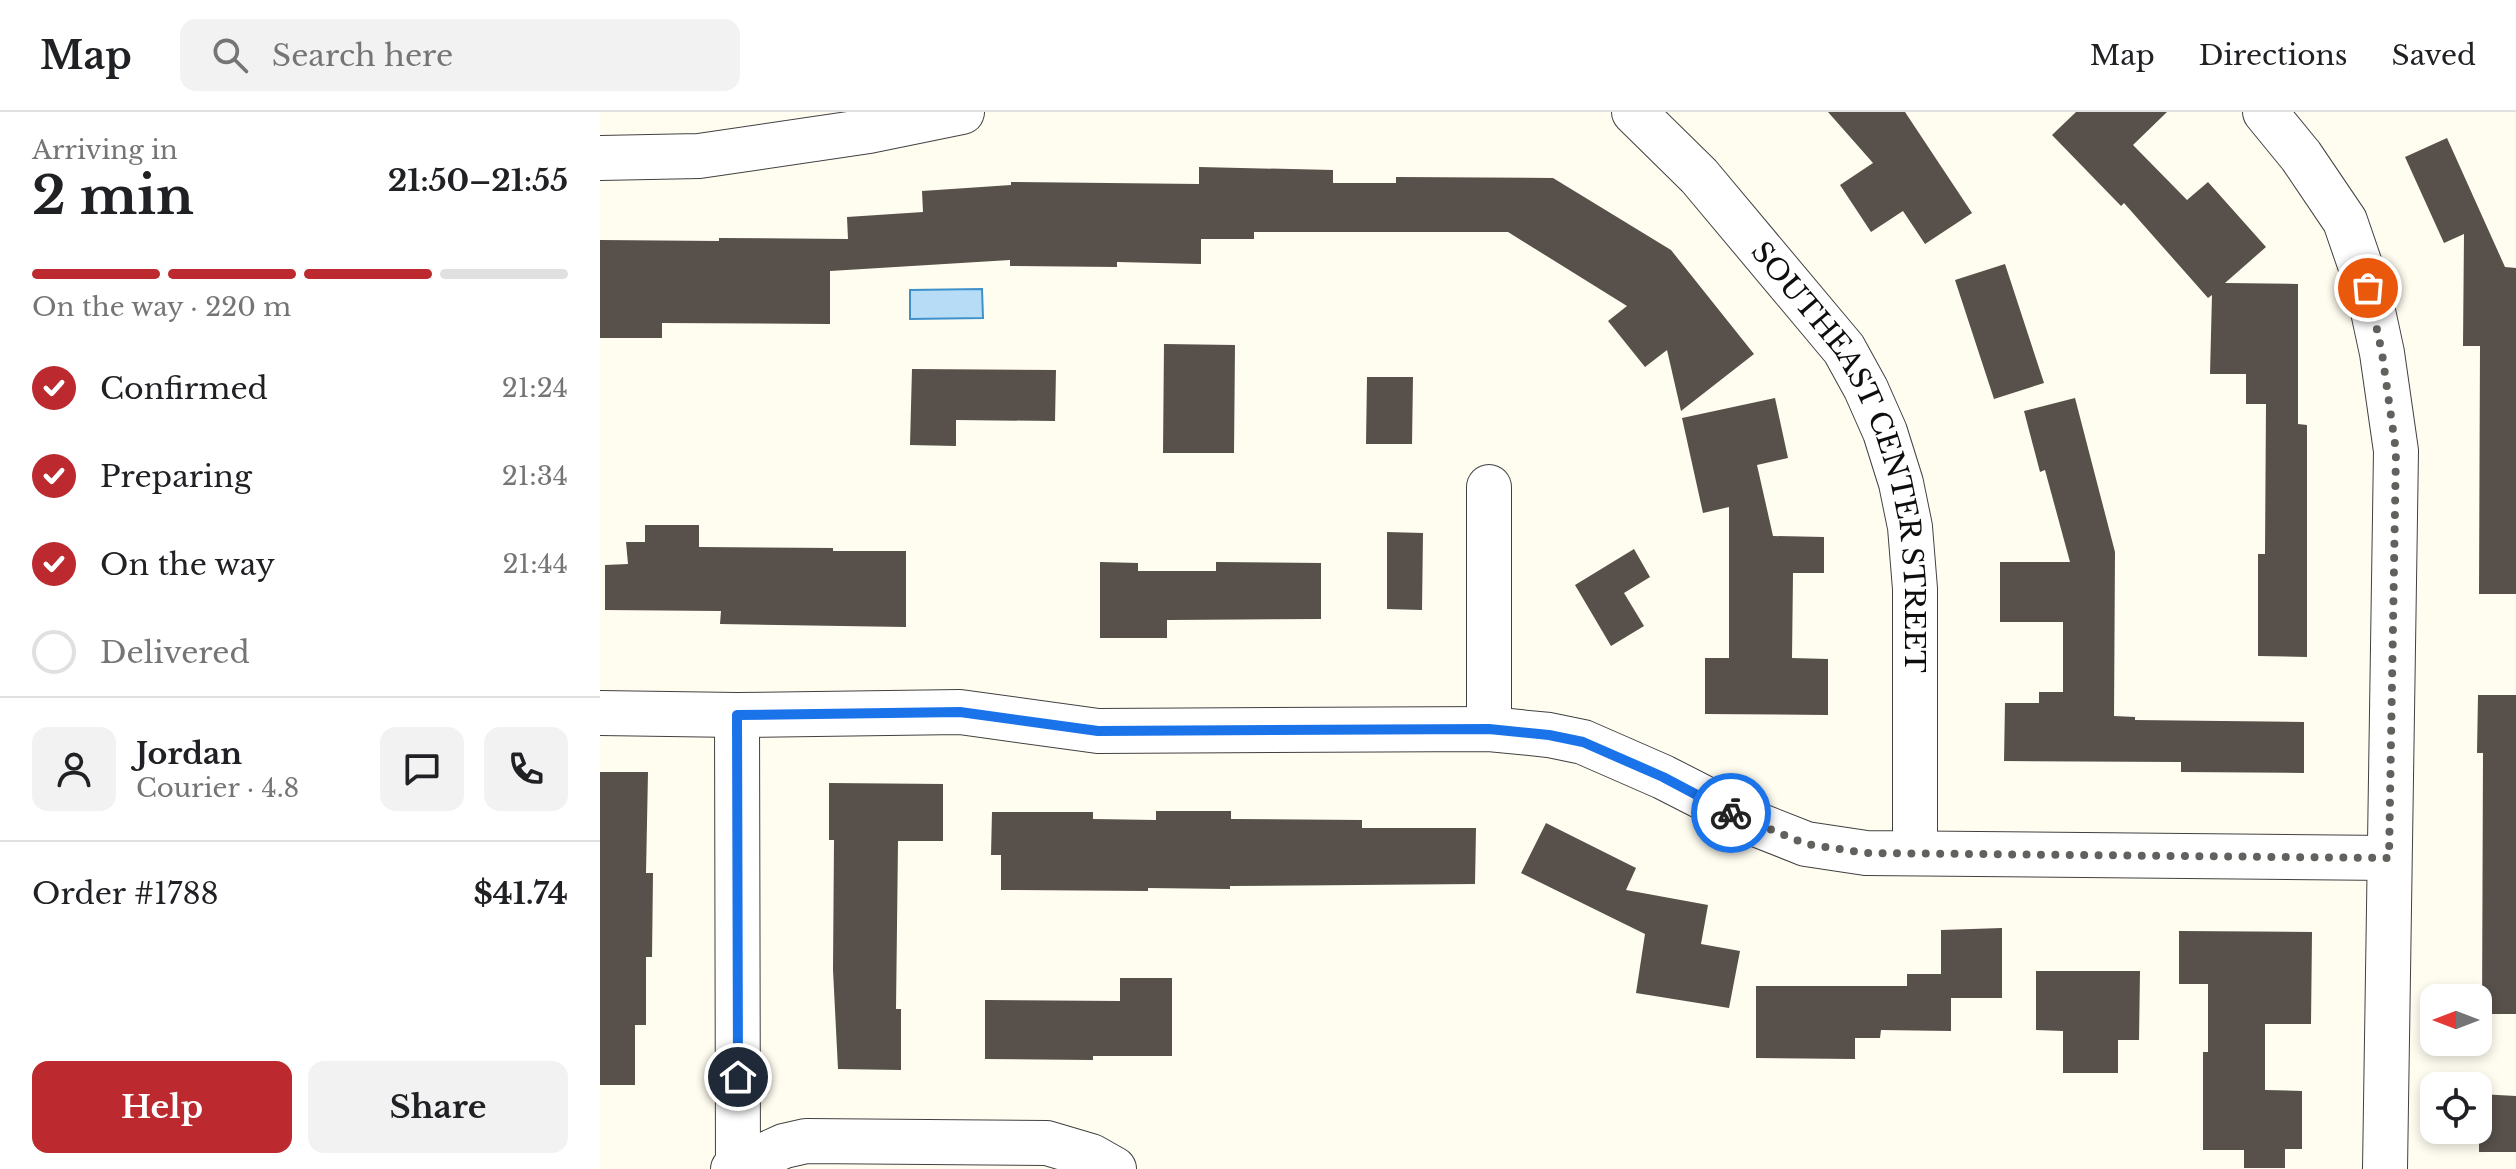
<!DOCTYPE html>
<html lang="en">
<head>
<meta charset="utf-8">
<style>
  :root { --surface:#fff; --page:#f2f2f2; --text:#202124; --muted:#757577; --line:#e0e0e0; --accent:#bc292e }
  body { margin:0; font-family:"Libre Baskerville",serif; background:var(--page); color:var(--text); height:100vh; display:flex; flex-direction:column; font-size:30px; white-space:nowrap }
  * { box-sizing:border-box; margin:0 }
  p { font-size:26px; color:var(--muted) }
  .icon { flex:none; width:44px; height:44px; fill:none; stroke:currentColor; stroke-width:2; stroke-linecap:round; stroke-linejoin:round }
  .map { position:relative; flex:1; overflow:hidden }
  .panel { display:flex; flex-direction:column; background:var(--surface); width:600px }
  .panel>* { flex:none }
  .needle { width:52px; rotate:270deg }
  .controls { position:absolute; left:1820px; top:872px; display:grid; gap:16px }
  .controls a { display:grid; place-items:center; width:72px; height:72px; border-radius:16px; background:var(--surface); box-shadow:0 4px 12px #0003; font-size:40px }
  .pin { position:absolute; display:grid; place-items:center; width:68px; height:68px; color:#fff; margin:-34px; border:4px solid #fff; border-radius:50%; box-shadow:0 2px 8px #0007 }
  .courier { position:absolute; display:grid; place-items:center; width:80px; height:80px; margin:-40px; border:6px solid #1a73e8; border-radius:50%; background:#fff; color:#222; box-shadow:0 2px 10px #0007 }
  .overview em { font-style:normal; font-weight:700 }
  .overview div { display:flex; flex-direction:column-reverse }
  .overview { display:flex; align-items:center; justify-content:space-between; height:136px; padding:0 32px }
  h1 { font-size:52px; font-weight:700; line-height:60px }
  .bar { display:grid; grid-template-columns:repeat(4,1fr); gap:12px 8px; align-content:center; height:96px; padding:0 32px }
  .bar i { height:10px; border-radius:6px; background:var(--line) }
  .bar .active { background:var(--accent) }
  .bar p { grid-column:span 4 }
  .line { display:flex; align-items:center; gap:20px; padding:0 32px; border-top:2px solid var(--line) }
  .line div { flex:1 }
  .round { display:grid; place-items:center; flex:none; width:84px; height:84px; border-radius:16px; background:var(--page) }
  ol { padding:0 32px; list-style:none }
  li { display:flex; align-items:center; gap:24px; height:88px }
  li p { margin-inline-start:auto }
  li .icon { padding:8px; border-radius:50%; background:var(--accent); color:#fff; stroke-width:4 }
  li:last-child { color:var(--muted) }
  li i { width:44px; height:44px; border:4px solid var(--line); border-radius:50% }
  .primary-button { display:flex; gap:16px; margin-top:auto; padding:16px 32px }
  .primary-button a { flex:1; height:92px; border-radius:16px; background:var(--accent); color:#fff; font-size:32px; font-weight:700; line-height:92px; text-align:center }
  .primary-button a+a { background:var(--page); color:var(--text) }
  header { display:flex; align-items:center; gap:48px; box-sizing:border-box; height:112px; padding:0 40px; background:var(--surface); border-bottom:2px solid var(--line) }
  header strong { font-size:38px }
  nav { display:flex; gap:44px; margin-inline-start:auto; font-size:28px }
  .search { width:560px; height:72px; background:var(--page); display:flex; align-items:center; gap:20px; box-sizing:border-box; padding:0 28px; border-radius:16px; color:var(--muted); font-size:30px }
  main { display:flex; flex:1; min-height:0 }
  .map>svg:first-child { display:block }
</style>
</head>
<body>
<header>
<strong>Map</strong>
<div class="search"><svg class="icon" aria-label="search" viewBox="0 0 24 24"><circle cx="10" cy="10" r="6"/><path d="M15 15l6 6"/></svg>Search here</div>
<nav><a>Map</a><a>Directions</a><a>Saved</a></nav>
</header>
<main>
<section class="panel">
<div class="overview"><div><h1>2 min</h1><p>Arriving in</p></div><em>21:50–21:55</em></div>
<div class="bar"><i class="active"></i><i class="active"></i><i class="active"></i><i></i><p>On the way · 220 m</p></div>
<ol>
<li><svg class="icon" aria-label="check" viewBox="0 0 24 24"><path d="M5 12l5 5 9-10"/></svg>Confirmed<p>21:24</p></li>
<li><svg class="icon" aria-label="check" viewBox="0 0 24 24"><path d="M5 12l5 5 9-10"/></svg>Preparing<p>21:34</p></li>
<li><svg class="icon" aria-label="check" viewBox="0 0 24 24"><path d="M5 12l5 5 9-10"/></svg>On the way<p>21:44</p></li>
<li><i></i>Delivered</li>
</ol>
<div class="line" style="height:144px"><a class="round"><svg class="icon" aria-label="person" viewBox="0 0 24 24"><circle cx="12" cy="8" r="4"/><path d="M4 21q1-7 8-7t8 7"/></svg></a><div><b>Jordan</b><p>Courier · 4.8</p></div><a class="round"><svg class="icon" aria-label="chat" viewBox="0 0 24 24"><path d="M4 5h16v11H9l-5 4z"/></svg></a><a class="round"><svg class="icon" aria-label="phone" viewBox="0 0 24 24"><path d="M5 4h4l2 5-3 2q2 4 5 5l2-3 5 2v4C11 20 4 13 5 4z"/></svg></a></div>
<div class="line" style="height:104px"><div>Order #1788</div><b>$41.74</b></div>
<div class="primary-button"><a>Help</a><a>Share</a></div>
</section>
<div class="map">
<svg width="1916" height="1057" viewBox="0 0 1916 1057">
  <rect width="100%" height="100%" fill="#fffcf0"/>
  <path fill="#b6ddf5" stroke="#3e91cb" stroke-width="2" d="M 382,177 L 383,206 L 310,207 L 310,178 Z"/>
  <path fill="#57504b" d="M 1228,0 L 1305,0 L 1372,101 L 1325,132 L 1303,99 L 1271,120 L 1240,73 L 1273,51 Z
    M 1476,0 L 1567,0 L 1533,33 L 1587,88 L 1608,70 L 1666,135 L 1625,171 L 1698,172 L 1698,312 L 1707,313 L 1707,545 L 1658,544 L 1658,442 L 1665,442 L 1666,292 L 1646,292 L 1646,262 L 1610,262 L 1612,183 L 1608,186 L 1524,91 L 1521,94 L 1452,23 Z
    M 1847,26 L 1905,155 L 1916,156 L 1916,482 L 1879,482 L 1880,234 L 1863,234 L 1864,122 L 1844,131 L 1805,45 Z
    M 599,55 L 733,58 L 733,71 L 796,71 L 796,65 L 953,66 L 1071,138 L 1154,242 L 1081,299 L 1067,238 L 1045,255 L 1008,209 L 1027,194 L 908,120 L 654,120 L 654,127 L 601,127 L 601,152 L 517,150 L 517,155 L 410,154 L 410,148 L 230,159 L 230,212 L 62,211 L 62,226 L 0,226 L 0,128 L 119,129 L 119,126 L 248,127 L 247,105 L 323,100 L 322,79 L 411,73 L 411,70 L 599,72 Z
    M 1405,152 L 1444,271 L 1394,287 L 1355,168 Z
    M 564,232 L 635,233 L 634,341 L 563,341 Z
    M 312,257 L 456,258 L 455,309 L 356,308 L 356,334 L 310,333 Z
    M 767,265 L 813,265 L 812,332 L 766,332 Z
    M 1175,286 L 1188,346 L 1157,353 L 1173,424 L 1224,425 L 1224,461 L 1193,461 L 1192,546 L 1228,547 L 1228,603 L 1105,602 L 1105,546 L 1129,546 L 1129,395 L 1103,401 L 1082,306 Z
    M 1475,286 L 1515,440 L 1514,604 L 1535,605 L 1535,608 L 1704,610 L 1704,661 L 1581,660 L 1581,650 L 1404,649 L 1405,591 L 1439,591 L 1439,580 L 1463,580 L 1463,510 L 1400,510 L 1400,450 L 1470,450 L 1445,358 L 1440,360 L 1424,299 Z
    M 45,413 L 99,413 L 99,435 L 233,436 L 233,439 L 306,439 L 306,515 L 120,512 L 121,499 L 5,498 L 5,453 L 28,452 L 26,430 L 45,430 Z
    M 787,420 L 823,421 L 822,498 L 787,497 Z
    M 1034,437 L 1050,465 L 1024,481 L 1044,514 L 1011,534 L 975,473 Z
    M 500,450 L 538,451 L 538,459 L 616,459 L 616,450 L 721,451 L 721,507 L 567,508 L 567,526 L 500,526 Z
    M 1878,583 L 1916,583 L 1916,902 L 1882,902 L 1883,641 L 1877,641 Z
    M 0,660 L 48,660 L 46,761 L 53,761 L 52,845 L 46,845 L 46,913 L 35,913 L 35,973 L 0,973 Z
    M 229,671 L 343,672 L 343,729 L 298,729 L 296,897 L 301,897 L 301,958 L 238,957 L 233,858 L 234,728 L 229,728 Z
    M 556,699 L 631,699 L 631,707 L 762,708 L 762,716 L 876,716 L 875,772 L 630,774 L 630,777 L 548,776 L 548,779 L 401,778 L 401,743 L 391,743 L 392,700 L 493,700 L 493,707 L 556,708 Z
    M 946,711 L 1036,756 L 1026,778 L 1108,793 L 1101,832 L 1140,839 L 1129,896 L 1036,881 L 1045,822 L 921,761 Z
    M 1402,816 L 1402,886 L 1351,886 L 1351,919 L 1281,918 L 1280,926 L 1255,926 L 1255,947 L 1156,946 L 1156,874 L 1307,874 L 1307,862 L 1341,862 L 1341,818 Z
    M 1579,819 L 1712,820 L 1711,912 L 1665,912 L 1665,978 L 1702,979 L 1702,1037 L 1685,1037 L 1685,1056 L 1644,1056 L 1644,1038 L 1603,1038 L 1603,940 L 1608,940 L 1608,872 L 1579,872 Z
    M 1436,859 L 1540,859 L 1539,928 L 1518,928 L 1518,961 L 1463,961 L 1463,919 L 1436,918 Z
    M 520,866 L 572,866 L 572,944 L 493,944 L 493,948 L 385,947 L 385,888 L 520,889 Z
    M 1879,982 L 1916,984 L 1916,1040 L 1879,1040 Z"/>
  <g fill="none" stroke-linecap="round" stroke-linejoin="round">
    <defs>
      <g id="street">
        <path id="s1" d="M 1034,0 L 1099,64 L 1244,237 L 1266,277 L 1285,320 L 1301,371 L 1310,415 L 1315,477 L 1315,741"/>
        <path d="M 1665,0 L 1701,44 L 1745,109 L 1768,176 L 1782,241 L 1796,339 L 1785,1057"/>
        <path d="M 0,46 L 99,44 L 269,19 L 362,0"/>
        <path d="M 889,375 L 889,617"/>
        <path d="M 0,601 L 137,603 L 360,600 L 498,619 L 889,617 L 949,623 L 983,630 L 1063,665 L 1153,711 L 1206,732 L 1266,741 L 1789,746"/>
        <path d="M 137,603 L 138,1057"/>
        <path d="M 133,1057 L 184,1034 L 206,1029 L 447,1031 L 491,1044 L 514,1057"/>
      </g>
    </defs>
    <use href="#street" stroke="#414141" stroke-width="46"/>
    <use href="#street" stroke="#fff" stroke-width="44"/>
  </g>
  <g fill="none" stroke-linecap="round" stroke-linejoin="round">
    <path stroke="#62615d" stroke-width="8" stroke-dasharray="0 14.4" d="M 1131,701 L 1206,732 L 1266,741 L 1789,746 L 1796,339 L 1782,241 L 1768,176"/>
    <path stroke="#1a73e8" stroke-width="10" d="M 138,965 L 137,603 L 360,600 L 498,619 L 889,617 L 949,623 L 983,630 L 1063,665 L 1131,701"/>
  </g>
  <g text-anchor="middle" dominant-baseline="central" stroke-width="8" stroke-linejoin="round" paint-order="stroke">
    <g font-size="28" fill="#0e0e0e" stroke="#fff">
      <text stroke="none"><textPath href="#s1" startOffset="418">SOUTHEAST CENTER STREET</textPath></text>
    </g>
  </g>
</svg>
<div class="controls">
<a><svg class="needle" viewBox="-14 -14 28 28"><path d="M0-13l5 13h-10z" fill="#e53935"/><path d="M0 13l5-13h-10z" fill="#757577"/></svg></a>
<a><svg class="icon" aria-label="locate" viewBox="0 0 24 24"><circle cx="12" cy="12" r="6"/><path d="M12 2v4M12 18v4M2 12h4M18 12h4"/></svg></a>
</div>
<div class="pin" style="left:1768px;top:176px;background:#ea580c"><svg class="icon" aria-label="bag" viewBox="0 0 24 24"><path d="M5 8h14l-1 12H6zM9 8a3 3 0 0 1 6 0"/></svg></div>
<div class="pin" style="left:138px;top:965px;background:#1f2937"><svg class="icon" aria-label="home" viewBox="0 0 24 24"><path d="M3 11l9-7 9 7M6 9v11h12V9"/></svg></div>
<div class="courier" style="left:1131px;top:701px"><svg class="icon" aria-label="bike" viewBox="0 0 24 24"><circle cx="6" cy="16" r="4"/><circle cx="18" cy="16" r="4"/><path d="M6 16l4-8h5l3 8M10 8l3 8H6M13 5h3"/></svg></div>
</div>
</main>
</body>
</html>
